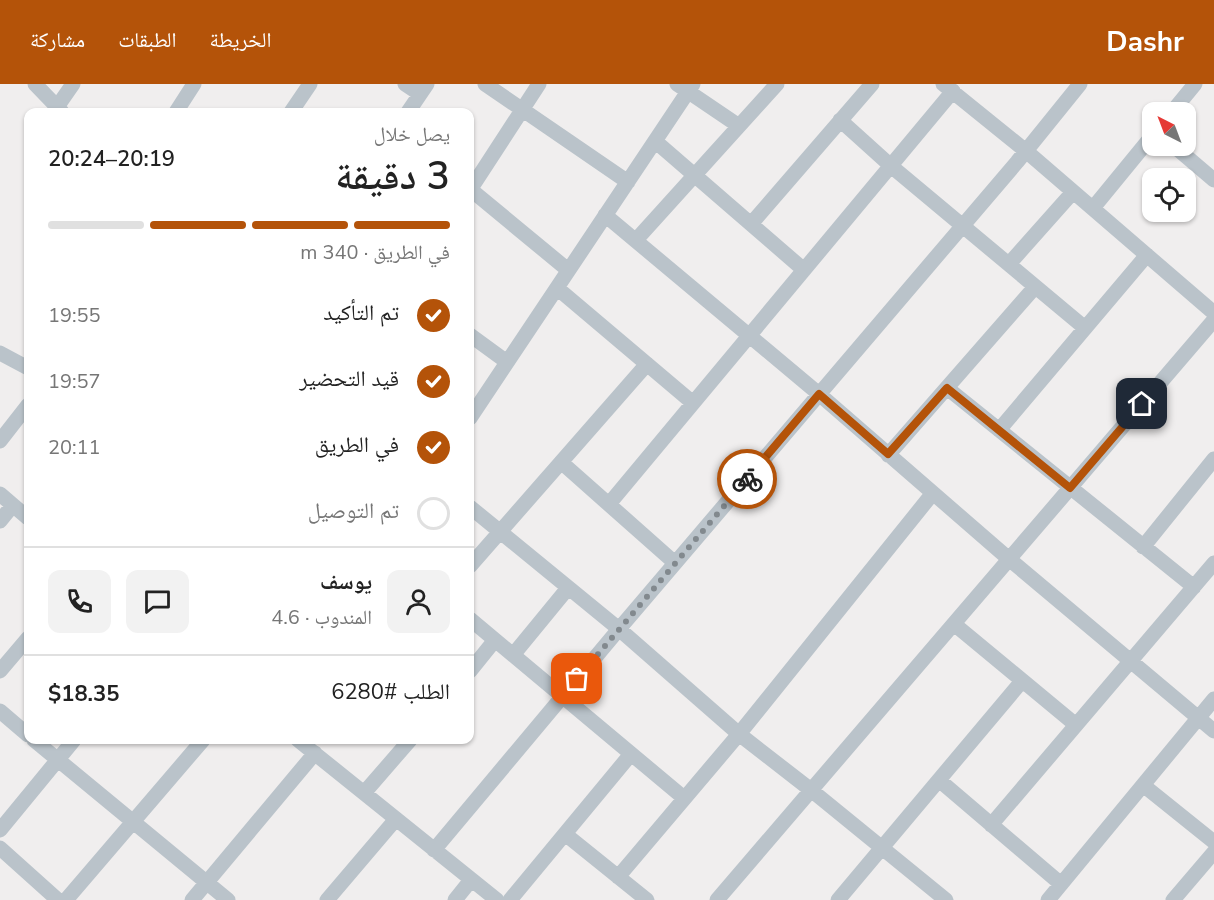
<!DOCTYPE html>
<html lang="ar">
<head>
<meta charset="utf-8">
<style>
  :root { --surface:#fff; --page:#f2f2f2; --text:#222; --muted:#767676; --line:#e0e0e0; --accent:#b45309 }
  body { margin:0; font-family:"Nunito Sans","Noto Naskh Arabic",sans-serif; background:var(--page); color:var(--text); direction:rtl; height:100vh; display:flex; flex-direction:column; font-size:22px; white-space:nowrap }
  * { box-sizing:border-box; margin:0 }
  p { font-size:20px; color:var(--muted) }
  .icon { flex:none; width:33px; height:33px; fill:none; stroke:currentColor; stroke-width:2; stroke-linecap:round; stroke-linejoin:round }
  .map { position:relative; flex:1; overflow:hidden; direction:ltr }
  .sheet { position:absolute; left:24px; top:24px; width:450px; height:636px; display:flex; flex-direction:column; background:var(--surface); border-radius:12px; box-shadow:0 2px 4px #0004; direction:rtl }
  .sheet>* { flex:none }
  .needle { width:39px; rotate:318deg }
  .tools { position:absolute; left:1142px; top:18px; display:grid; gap:12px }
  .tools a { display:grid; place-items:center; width:54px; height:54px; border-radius:12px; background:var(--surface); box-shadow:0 2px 4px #0004; font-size:30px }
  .pin { position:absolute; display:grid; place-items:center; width:51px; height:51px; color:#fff; margin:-26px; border-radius:12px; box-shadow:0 3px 9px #0006 }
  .courier { position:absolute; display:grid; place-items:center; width:60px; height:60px; margin:-30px; border:4px solid #b45309; border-radius:50%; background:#fff; color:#222; box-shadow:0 2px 8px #0007 }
  .overview em { font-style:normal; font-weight:600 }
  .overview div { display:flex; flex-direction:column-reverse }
  .overview { display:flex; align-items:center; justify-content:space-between; height:102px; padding:0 24px }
  h1 { font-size:39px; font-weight:600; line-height:45px }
  .bar { display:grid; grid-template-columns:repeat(4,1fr); gap:9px 6px; align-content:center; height:72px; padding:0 24px }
  .bar i { height:8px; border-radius:4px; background:var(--line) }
  .bar .active { background:var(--accent) }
  .bar p { grid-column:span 4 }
  .line { display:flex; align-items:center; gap:15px; padding:0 24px; border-top:2px solid var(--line) }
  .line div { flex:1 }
  .round { display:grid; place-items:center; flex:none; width:63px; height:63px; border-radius:12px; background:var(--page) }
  ol { padding:0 24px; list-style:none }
  li { display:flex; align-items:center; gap:18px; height:66px }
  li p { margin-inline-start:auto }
  li .icon { padding:6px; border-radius:50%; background:var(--accent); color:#fff; stroke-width:4 }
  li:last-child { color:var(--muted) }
  li i { width:33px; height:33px; border:3px solid var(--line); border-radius:50% }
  header { display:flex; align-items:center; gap:36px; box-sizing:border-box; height:84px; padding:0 30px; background:var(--accent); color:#fff }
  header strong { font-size:28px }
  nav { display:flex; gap:33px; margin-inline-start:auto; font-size:21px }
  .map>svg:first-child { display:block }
</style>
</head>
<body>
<header>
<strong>Dashr</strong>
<nav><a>الخريطة</a><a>الطبقات</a><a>مشاركة</a></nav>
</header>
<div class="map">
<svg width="1214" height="816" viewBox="0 0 1214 816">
  <rect width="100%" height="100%" fill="#f0eeee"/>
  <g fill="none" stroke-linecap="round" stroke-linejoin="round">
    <path stroke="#bac3ca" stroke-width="15" d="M 35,0 L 62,28
      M 405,0 L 420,10
      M 485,0 L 628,98
      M 677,0 L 739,42
      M 943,0 L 1026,67 L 1214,229
      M 57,23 L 73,0
      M 176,28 L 194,0
      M 291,28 L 310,0
      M 408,28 L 427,0
      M 1172,28 L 1195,0
      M 840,36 L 891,82 L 1085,244
      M 655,57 L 804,186
      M 1174,62 L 1214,96
      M 470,105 L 568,186
      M 470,106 L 539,0
      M 1093,124 L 1152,52
      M 605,131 L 819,310 L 1009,475 L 1214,647
      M 751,140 L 872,0
      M 636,156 L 777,0
      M 1009,180 L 1073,108
      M 557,204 L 693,319
      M 470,251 L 507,278
      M 0,269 L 28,284
      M 947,304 L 1194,503
      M 470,334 L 693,0
      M 999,346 L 1147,171
      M 0,357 L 28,321
      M 888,371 L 1035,203
      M 561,378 L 675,479
      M 0,410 L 28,434
      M 609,420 L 953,7
      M 470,423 L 619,545 L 739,650 L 811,706 L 946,816
      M 0,437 L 13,421
      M 1143,463 L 1214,375
      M 470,482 L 647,280
      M 470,535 L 684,714
      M 954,540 L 1076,641
      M 513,571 L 568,504
      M 0,587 L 28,554
      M 470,587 L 495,556
      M 0,627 L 28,651
      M 34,656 L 228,816
      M 298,656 L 497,816
      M 939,696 L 1061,800
      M 1143,701 L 1214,758
      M 364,709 L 410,656
      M 991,741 L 1214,479
      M 0,746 L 74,656
      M 565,750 L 647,816
      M 0,764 L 58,816
      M 434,766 L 619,545 L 1017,78 L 1080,0
      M 618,793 L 739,650 L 933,409
      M 66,816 L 203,656
      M 192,816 L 315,669
      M 327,816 L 396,735
      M 455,816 L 471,796
      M 510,816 L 631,670
      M 717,816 L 1214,236
      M 838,816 L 1022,597
      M 1048,816 L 1214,615
      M 1173,816 L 1214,768"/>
  </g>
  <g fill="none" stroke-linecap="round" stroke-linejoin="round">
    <path stroke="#82898e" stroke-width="6" stroke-dasharray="0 10.8" d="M 577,595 L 747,395"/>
    <path stroke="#b45309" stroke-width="8" d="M 747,395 L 819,310 L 888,370 L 947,304 L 1070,404 L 1142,320"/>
  </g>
</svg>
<div class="tools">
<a><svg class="needle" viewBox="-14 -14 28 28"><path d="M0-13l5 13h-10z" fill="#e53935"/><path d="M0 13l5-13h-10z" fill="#767676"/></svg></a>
<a><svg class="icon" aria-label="locate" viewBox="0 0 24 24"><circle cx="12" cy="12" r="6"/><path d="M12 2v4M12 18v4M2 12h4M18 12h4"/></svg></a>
</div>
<div class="pin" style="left:577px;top:595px;background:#ea580c"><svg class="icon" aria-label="bag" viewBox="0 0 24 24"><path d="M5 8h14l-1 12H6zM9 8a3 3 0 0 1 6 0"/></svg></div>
<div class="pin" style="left:1142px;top:320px;background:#1f2937"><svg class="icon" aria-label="home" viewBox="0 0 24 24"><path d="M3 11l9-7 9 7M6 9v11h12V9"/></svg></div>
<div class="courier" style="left:747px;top:395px"><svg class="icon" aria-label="bike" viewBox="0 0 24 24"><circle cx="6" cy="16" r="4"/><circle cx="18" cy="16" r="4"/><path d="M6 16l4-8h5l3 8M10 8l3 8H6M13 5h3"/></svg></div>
<section class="sheet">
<div class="overview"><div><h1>3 دقيقة</h1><p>يصل خلال</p></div><em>20:19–20:24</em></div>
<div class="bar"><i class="active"></i><i class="active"></i><i class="active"></i><i></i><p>في الطريق · 340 m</p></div>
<ol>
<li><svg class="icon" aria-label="check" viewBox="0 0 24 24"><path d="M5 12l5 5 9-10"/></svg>تم التأكيد<p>19:55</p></li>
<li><svg class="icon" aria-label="check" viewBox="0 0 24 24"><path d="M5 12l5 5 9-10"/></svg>قيد التحضير<p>19:57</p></li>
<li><svg class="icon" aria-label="check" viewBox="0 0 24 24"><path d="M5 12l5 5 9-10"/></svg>في الطريق<p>20:11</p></li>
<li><i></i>تم التوصيل</li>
</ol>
<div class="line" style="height:108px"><a class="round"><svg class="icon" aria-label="person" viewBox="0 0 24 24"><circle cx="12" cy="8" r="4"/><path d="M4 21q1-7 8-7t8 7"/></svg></a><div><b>يوسف</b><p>المندوب · 4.6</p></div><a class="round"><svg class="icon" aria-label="chat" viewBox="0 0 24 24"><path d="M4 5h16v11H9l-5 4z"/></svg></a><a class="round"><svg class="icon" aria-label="phone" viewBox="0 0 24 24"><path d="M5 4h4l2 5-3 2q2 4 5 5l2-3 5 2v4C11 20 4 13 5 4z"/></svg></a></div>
<div class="line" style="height:78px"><div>الطلب #6280</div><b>$18.35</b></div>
</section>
</div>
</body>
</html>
